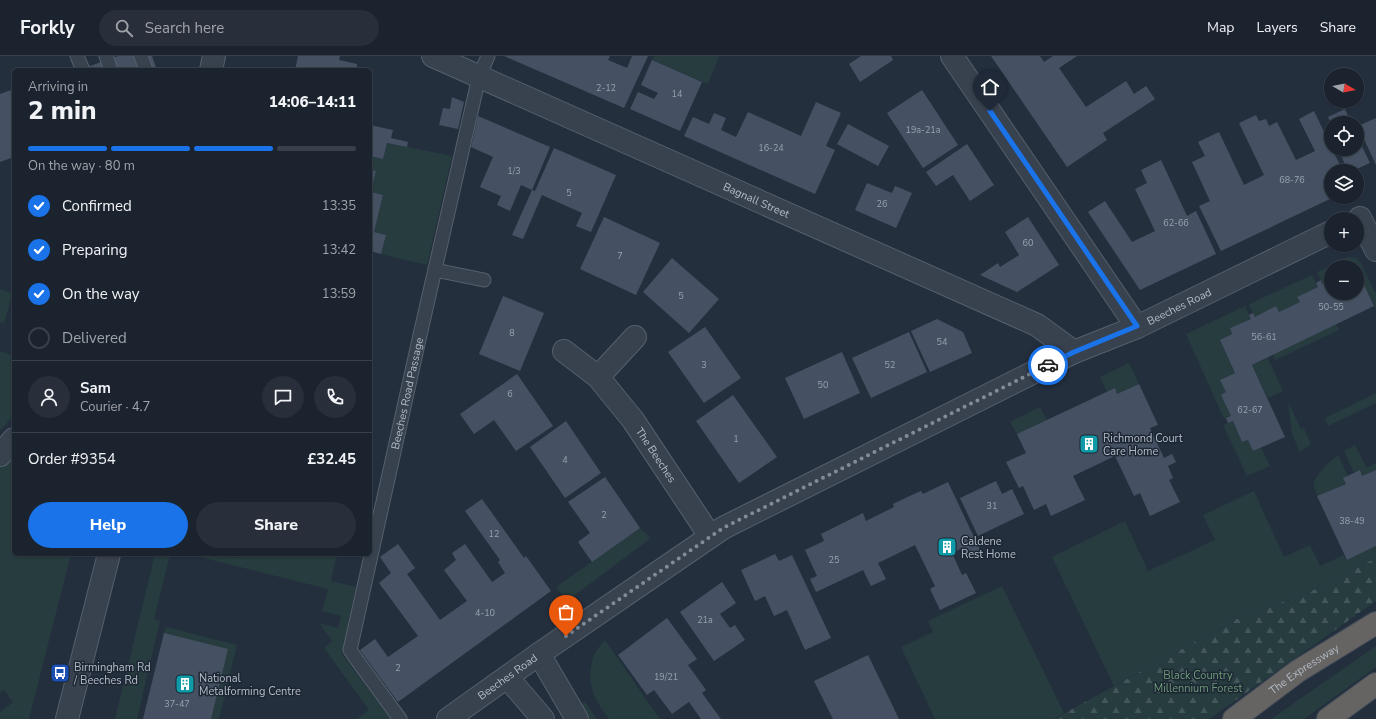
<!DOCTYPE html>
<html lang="en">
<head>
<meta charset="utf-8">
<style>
  :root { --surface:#1b232e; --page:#282f3a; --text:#f1f3f6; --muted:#a0a4aa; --line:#39404a; --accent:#1a73e8 }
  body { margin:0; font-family:"Nunito Sans",sans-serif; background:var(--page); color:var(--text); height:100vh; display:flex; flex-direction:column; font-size:15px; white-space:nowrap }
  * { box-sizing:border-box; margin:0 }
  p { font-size:13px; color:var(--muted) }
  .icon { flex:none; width:22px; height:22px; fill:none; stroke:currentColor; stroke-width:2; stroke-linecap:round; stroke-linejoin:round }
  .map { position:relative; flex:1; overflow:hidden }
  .drawer { position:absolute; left:12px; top:12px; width:360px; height:488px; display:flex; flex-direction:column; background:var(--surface); border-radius:6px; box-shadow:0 1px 3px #0004,0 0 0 1px var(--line) }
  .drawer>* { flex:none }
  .needle { width:26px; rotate:100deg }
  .fabs { position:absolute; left:1324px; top:12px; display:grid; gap:8px }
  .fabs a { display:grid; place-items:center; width:40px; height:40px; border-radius:50%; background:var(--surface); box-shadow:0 1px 3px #0004,0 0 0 1px var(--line); font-size:20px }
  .pin { position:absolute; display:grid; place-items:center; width:34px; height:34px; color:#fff; margin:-41px -17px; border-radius:50% 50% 50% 0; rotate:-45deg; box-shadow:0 0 4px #0007 }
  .pin .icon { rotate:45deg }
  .courier { position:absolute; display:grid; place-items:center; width:40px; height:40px; margin:-20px; border:3px solid #1a73e8; border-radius:50%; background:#fff; color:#222; box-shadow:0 1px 5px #0007 }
  .head em { font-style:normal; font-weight:800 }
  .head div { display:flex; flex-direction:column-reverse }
  .head { display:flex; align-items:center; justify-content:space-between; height:68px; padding:0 16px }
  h1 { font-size:26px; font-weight:800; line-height:30px }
  .bar { display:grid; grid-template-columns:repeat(4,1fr); gap:6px 4px; align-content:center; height:48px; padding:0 16px }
  .bar i { height:5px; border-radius:3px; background:var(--line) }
  .bar .active { background:var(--accent) }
  .bar p { grid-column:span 4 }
  .line { display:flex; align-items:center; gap:10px; padding:0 16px; border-top:1px solid var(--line) }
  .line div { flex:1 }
  .round { display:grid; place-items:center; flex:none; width:42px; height:42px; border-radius:21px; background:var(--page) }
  ol { padding:0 16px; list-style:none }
  li { display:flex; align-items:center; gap:12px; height:44px }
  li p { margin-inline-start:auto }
  li .icon { padding:4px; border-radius:50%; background:var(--accent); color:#fff; stroke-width:4 }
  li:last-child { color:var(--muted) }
  li i { width:22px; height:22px; border:2px solid var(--line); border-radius:50% }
  .primary-button { display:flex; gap:8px; margin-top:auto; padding:8px 16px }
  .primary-button a { flex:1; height:46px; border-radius:24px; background:var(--accent); color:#fff; font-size:16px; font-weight:800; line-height:46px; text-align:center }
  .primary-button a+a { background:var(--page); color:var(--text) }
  header { display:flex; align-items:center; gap:24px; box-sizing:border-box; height:56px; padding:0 20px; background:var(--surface); border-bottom:1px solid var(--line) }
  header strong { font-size:19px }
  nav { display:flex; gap:22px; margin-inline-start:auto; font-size:14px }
  .search { width:280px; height:36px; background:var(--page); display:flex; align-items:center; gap:10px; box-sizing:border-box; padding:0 14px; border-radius:22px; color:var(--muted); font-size:15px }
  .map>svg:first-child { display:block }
</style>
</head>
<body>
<header>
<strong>Forkly</strong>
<div class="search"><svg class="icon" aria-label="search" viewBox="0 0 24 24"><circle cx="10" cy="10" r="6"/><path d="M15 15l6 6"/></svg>Search here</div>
<nav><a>Map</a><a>Layers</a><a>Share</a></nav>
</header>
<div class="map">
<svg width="1376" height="663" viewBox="0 0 1376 663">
  <defs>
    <pattern id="forest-firs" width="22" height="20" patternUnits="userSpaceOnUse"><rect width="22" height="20" fill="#263c3f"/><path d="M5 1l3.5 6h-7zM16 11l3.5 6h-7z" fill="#435659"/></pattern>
  </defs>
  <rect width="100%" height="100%" fill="#242f3e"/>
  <path fill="#263c3f" d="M 654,0 L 716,0 L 719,1 L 708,28 L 652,4 Z
    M 387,87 L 452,100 L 427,209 L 381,198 L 386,179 L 374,176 L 383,139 L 371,136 L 376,115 L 370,114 L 370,100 L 383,103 Z
    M 1349,201 L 1356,202 L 1361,207 L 1376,238 L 1376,253 L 1359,218 L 1357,219 L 1357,211 L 1331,211 L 1331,224 L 1322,228 L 1317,216 Z
    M 1312,219 L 1318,231 L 1297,241 L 1300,246 L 1279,256 L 1276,251 L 1255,261 L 1249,248 Z
    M 0,233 L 14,238 L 14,244 L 11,243 L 4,267 L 0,266 Z
    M 1245,250 L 1251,263 L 1230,272 L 1232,278 L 1220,284 L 1235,317 L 1220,324 L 1226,336 L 1221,339 L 1231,360 L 1224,363 L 1186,278 Z
    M 1336,268 L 1339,274 L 1275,304 L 1273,299 Z
    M 0,295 L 14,300 L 14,359 L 0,375 Z
    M 1268,302 L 1283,335 L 1268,342 L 1252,309 Z
    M 1129,307 L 1139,328 L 1117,338 L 1115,332 L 1107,336 L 1100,321 Z
    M 1376,337 L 1376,347 L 1328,370 L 1325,362 Z
    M 1288,346 L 1301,373 L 1304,372 L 1311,388 L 1300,396 L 1292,378 Z
    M 1040,351 L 1047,364 L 1017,378 L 1010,366 Z
    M 1233,365 L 1242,386 L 1248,384 L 1253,395 L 1261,391 L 1270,410 L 1247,420 L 1223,369 Z
    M 1355,389 L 1367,412 L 1376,407 L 1376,414 L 1362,420 L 1360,414 L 1354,417 L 1344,395 Z
    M 14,392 L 14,498 L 71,498 L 29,663 L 0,663 L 0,656 L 13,646 L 4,634 L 0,637 L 0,409 Z
    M 1338,399 L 1348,420 L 1346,428 L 1317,440 C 1317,438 1315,434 1314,431 C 1313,419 1330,406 1338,399 Z
    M 1254,435 L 1284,501 L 1310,489 L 1320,510 L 1344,499 L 1347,504 L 1376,490 L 1376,502 L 1302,540 L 1246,558 L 1114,630 L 1052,501 L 1125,465 L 1148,515 L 1215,484 L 1203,459 Z
    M 640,472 L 651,482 L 567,545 L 556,531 Z
    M 155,498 L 170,498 L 154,563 L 160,565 L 137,663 L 115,663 Z
    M 188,498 L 218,498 L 233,502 L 234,498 L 337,498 L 331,525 L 356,531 L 342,598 L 391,663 L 357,663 L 369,654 L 324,592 L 332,585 L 319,567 L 338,572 L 341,560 L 322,555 L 328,533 Z
    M 1002,530 L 1064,657 L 1053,663 L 935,663 L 901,591 L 933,576 L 928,565 Z
    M 166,571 L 237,589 L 219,663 L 211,663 L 164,577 Z
    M 605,584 L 660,663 L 609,663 C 593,643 585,625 594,599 C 596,594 601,589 605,584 Z
    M 1376,590 L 1376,611 L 1304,663 L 1271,663 Z
    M 585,646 L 597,663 L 589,663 L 579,649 Z"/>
  <path fill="url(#forest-firs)" d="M 1376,502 L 1376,545 L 1209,663 L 1054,663 L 1246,558 L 1302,540 Z"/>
  <path fill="#455162" d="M 118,0 L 152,0 L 157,14 L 79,14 Z
    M 298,0 L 340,0 L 339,4 L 357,8 L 357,12 L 363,14 L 295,14 Z
    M 504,0 L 610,0 L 608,4 L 627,12 L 632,0 L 648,0 L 624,52 Z
    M 861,0 L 891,0 L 893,4 L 860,26 L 849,8 Z
    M 991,0 L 1040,0 L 1044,6 L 1053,0 L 1077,0 L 1059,12 L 1086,51 L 1126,25 L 1134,38 L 1146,30 L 1155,43 L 1103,77 L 1107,84 L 1067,111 Z
    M 652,4 L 702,26 L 680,75 L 630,53 L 638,36 L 654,43 L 658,37 L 641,29 Z
    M 14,33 L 14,101 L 0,106 L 0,38 Z
    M 922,34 L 958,89 L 923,112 L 887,57 Z
    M 452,41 L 464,46 L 458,73 L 439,69 L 443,52 L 450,53 Z
    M 816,46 L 841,57 L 826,90 L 835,94 L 815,138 L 684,80 L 693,61 L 709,68 L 714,57 L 726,62 L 721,74 L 736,81 L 748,56 L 801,80 Z
    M 1345,53 L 1351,67 L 1331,67 L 1328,61 Z
    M 1314,55 L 1331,90 L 1331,93 L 1332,93 L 1343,115 L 1331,115 L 1331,141 L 1334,141 L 1221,195 L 1199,150 L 1210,145 L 1192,106 L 1205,100 L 1198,86 L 1219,76 L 1244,129 L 1264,119 L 1239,67 L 1256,59 L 1259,65 L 1266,63 L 1269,70 L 1277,66 L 1296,104 L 1315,95 L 1299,63 Z
    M 478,60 L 550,91 L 532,134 L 535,135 L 554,92 L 616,119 L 591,176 L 576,170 L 582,157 L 542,139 L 523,183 L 512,179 L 532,134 L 521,129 L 510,155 L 497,149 L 501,140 L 480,131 L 493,101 L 471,91 Z
    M 1376,62 L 1376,109 L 1358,70 Z
    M 848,68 L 889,90 L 878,110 L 837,88 Z
    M 370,69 L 393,74 L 391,82 L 408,86 L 407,91 L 387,87 L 383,103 L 370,100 Z
    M 1357,80 L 1370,107 L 1352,115 L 1348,115 L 1338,93 L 1357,93 Z
    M 967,88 L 994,129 L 970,145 L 953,119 L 936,130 L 926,116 Z
    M 1161,104 L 1187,160 L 1196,155 L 1216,198 L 1140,234 L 1088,156 L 1105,145 L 1132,186 L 1155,175 L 1135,133 L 1147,127 L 1141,114 Z
    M 370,114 L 376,115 L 371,136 L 383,139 L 374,176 L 386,179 L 381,198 L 370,195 Z
    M 867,127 L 892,137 L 895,130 L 912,137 L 896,172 L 855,154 Z
    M 604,161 L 660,187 L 636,239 L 580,213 Z
    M 1028,161 L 1059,209 L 1017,236 L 980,219 L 998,207 L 1000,211 L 1019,199 L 1005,176 Z
    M 672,202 L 719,243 L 689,277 L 643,236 Z
    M 1359,218 L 1374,250 L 1252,309 L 1285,381 L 1253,395 L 1248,384 L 1242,386 L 1233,365 L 1228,367 L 1226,362 L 1231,360 L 1221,339 L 1226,336 L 1220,324 L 1235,317 L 1220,284 L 1232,278 L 1230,272 L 1251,263 L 1249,259 L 1253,257 L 1255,261 L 1276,250 L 1279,256 L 1300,246 L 1297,241 L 1318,231 L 1316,227 L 1321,224 L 1322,228 L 1331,224 L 1331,237 L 1357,237 L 1357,219 Z
    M 503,240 L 544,257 L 520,315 L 479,298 Z
    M 937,263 L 963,276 L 972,297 L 930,316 L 911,275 Z
    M 705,271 L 741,322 L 704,347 L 668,296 Z
    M 909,276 L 927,316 L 871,342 L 852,302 Z
    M 842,296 L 860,337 L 804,363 L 785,322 Z
    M 517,318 L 553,370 L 516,395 L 494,364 L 474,378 L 460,358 Z
    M 1139,328 L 1158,369 L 1150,372 L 1164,402 L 1172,398 L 1176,406 L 1168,410 L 1173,422 L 1169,424 L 1180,446 L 1150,460 L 1140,437 L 1134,440 L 1115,400 L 1073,420 L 1085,444 L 1051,460 L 1046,448 L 1034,454 L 1023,430 L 1019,432 L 1006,406 L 1026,397 L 1017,378 L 1115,332 L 1117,338 Z
    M 733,339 L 777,401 L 739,427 L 696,365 Z
    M 566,365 L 601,417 L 565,442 L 530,391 Z
    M 1360,414 L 1362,420 L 1376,414 L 1376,490 L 1347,504 L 1317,440 L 1346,428 L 1343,422 Z
    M 605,421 L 640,472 L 592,506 L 578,486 L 590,477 L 568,446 Z
    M 996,425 L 1002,438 L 1012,433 L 1024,458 L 978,480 L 960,442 Z
    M 948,426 L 981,496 L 967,503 L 962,492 L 952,497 L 962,519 L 966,517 L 976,537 L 940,554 L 930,533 L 935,530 L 915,489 L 878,507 L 886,523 L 871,530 L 863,514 L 816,536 L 810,523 L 817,520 L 805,494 L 824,485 L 821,478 L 863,457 L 866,465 L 894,451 L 893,448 L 914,438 L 921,435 L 923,438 Z
    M 482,443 L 524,502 L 526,500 L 551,535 L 398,646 L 360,594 L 375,583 L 388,601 L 418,580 L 379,527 L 391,517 L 380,501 L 398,488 L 415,512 L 407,518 L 440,564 L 467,545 L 444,514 L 456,504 L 452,497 L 465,488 L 492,526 L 505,517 L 498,506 L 500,504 L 465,455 Z
    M 775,498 L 779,505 L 792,499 L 831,582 L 805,594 L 787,554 L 774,560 L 765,540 L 755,545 L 741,514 Z
    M 722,526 L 736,547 L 720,558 L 730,572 L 735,569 L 745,584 L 714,605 L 680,556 Z
    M 667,562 L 697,603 L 688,609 L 706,634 L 702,637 L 721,663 L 701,663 L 689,646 L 672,658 L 654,634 L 647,639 L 618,599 Z
    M 164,577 L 228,593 L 211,663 L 143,663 Z
    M 868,599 L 899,663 L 833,663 L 814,625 Z"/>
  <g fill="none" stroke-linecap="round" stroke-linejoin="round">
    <defs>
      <g id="service">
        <path d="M 77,0 L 83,14"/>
        <path d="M 106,0 L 111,14"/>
        <path d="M 141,0 L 146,14"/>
        <path d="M 435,214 L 484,224"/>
        <path id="s1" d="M 400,663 L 357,604 L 350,594 L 420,279 L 479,21 L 488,0"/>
      </g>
      <g id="minor">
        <path id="s2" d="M 433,0 L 1037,269 L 1074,296"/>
        <path d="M 952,0 L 1137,271"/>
        <path d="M 1360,162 L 1376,194"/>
        <path id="s3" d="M 564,295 L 598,321 L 633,364 L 710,480"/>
        <path d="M 598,321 L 635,281"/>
        <path d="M 0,399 L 14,383"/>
        <path d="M 539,598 L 577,663"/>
        <path d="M 507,621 L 543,663"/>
        <path id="s4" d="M 448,663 L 539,598 L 723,472 L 1074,296 L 1137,271 L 1331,176"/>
      </g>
      <path id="tertiary" d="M 211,14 L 214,0
        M 67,663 L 109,498"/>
      <g id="trunk">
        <path id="s5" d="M 1234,663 L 1298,615 L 1376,567"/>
        <path d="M 1328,663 L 1376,628"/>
      </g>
    </defs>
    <use href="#service" stroke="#565f6c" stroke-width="15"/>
    <use href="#minor" stroke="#565f6c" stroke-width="24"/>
    <use href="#tertiary" stroke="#565f6c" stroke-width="24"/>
    <use href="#trunk" stroke="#434c59" stroke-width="24"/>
    <use href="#service" stroke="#38414e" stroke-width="13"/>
    <use href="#minor" stroke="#38414e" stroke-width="22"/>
    <use href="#tertiary" stroke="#38414e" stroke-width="22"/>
    <use href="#trunk" stroke="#656462" stroke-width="22"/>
  </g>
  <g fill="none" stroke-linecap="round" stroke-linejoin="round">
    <path stroke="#828b98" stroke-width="4" stroke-dasharray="0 7.2" d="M 566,580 L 723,472 L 1048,309"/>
    <path stroke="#1a73e8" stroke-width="5" d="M 990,55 L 1137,270 L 1074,296 L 1048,309"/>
  </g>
  <defs>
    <symbol id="building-square" viewBox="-11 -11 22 22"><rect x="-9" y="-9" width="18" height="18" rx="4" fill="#0f9aa8" stroke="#1d2633"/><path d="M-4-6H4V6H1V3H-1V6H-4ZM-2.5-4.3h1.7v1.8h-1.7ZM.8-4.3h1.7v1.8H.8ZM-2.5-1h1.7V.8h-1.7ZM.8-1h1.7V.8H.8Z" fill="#fff"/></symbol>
    <symbol id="bus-square" viewBox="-11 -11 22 22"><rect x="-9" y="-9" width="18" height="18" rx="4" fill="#1a4fb4" stroke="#1d2633"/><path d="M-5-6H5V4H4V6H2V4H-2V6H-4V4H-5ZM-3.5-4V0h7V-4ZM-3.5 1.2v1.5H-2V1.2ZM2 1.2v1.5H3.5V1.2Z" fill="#fff"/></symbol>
  </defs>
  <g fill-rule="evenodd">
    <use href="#building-square" x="1078" y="377" width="22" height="22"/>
    <use href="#building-square" x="936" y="480" width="22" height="22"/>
    <use href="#bus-square" x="49" y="606" width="22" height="22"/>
    <use href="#building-square" x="174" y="617" width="22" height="22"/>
  </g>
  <g text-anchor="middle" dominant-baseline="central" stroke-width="3" stroke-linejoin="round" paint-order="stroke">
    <g font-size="9" fill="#98a1af">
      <text x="606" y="32">2-12</text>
      <text x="677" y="38">14</text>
      <text x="923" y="74">19a-21a</text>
      <text x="771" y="92">16-24</text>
      <text x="514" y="115">1/3</text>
      <text x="1292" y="124">68-76</text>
      <text x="569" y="137">5</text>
      <text x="882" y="148">26</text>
      <text x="1176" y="167">62-66</text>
      <text x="1028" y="187">60</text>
      <text x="620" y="200">7</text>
      <text x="681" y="240">5</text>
      <text x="1331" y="251">50-55</text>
      <text x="512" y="277">8</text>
      <text x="1264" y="281">56-61</text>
      <text x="942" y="286">54</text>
      <text x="704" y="309">3</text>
      <text x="890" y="309">52</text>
      <text x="823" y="329">50</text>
      <text x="510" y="338">6</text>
      <text x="1250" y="354">62-67</text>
      <text x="736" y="383">1</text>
      <text x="565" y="404">4</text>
      <text x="992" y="450">31</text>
      <text x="604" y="459">2</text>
      <text x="1352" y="465">38-49</text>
      <text x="494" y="478">12</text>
      <text x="834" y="504">25</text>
      <text x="485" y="557">4-10</text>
      <text x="705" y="564">21a</text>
      <text x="398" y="612">2</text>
      <text x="666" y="621">19/21</text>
      <text x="177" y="648">37-47</text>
    </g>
    <g font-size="11" fill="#b4bcc9" stroke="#1d2633">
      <text stroke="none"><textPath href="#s2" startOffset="354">Bagnall Street</textPath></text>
      <text stroke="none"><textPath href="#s4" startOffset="842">Beeches Road</textPath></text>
      <text stroke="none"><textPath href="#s1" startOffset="348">Beeches Road Passage</textPath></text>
      <text stroke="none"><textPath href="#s3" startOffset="140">The Beeches</textPath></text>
      <text stroke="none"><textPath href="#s5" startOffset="86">The Expressway</textPath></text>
      <text stroke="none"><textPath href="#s4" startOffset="73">Beeches Road</textPath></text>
    </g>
    <g font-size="11" fill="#b4bcc9" stroke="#1d2633" text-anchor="start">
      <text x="1103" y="382">Richmond Court<tspan x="1103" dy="13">Care Home</tspan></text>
      <text x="961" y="485">Caldene<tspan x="961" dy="13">Rest Home</tspan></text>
      <text x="74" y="611">Birmingham Rd<tspan x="74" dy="13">/ Beeches Rd</tspan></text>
      <text x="199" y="622">National<tspan x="199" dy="13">Metalforming Centre</tspan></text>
    </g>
    <g font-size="11" fill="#6b9a76" stroke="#1d2633">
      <text x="1198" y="619">Black Country<tspan x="1198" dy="13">Millennium Forest</tspan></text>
    </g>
  </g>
</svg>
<div class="fabs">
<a><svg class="needle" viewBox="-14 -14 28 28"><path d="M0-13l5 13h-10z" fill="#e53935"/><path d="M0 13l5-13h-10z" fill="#a0a4aa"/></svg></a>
<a><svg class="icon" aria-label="locate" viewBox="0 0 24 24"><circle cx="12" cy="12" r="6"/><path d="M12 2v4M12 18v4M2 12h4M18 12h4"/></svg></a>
<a><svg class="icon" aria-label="layers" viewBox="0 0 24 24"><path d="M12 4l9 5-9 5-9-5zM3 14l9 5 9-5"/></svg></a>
<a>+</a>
<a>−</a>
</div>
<div class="pin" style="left:566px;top:580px;background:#ea580c"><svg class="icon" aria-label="bag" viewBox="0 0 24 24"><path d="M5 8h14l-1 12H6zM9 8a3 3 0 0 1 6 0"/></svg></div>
<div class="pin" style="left:990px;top:55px;background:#1f2937"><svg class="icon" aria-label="home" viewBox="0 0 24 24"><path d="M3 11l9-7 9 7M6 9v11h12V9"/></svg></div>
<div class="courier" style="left:1048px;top:309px"><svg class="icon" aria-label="car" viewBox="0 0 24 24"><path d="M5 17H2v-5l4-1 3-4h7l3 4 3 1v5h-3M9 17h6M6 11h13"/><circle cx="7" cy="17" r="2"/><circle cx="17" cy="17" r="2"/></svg></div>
<section class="drawer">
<div class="head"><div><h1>2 min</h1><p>Arriving in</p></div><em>14:06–14:11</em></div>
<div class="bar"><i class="active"></i><i class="active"></i><i class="active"></i><i></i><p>On the way · 80 m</p></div>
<ol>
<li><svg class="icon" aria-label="check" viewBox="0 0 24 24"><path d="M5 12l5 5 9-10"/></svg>Confirmed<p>13:35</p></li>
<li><svg class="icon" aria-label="check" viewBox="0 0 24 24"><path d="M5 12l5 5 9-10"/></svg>Preparing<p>13:42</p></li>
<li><svg class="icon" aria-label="check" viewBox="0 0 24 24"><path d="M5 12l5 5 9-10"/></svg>On the way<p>13:59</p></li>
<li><i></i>Delivered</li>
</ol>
<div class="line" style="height:72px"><a class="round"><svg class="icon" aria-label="person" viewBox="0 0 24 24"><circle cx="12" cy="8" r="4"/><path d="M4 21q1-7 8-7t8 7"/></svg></a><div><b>Sam</b><p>Courier · 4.7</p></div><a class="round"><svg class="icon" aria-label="chat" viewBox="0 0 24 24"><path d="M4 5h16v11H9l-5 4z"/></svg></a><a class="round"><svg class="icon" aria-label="phone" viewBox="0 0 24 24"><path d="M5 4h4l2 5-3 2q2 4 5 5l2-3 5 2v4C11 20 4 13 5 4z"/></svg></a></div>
<div class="line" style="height:52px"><div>Order #9354</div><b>£32.45</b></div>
<div class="primary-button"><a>Help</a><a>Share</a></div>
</section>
</div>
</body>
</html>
